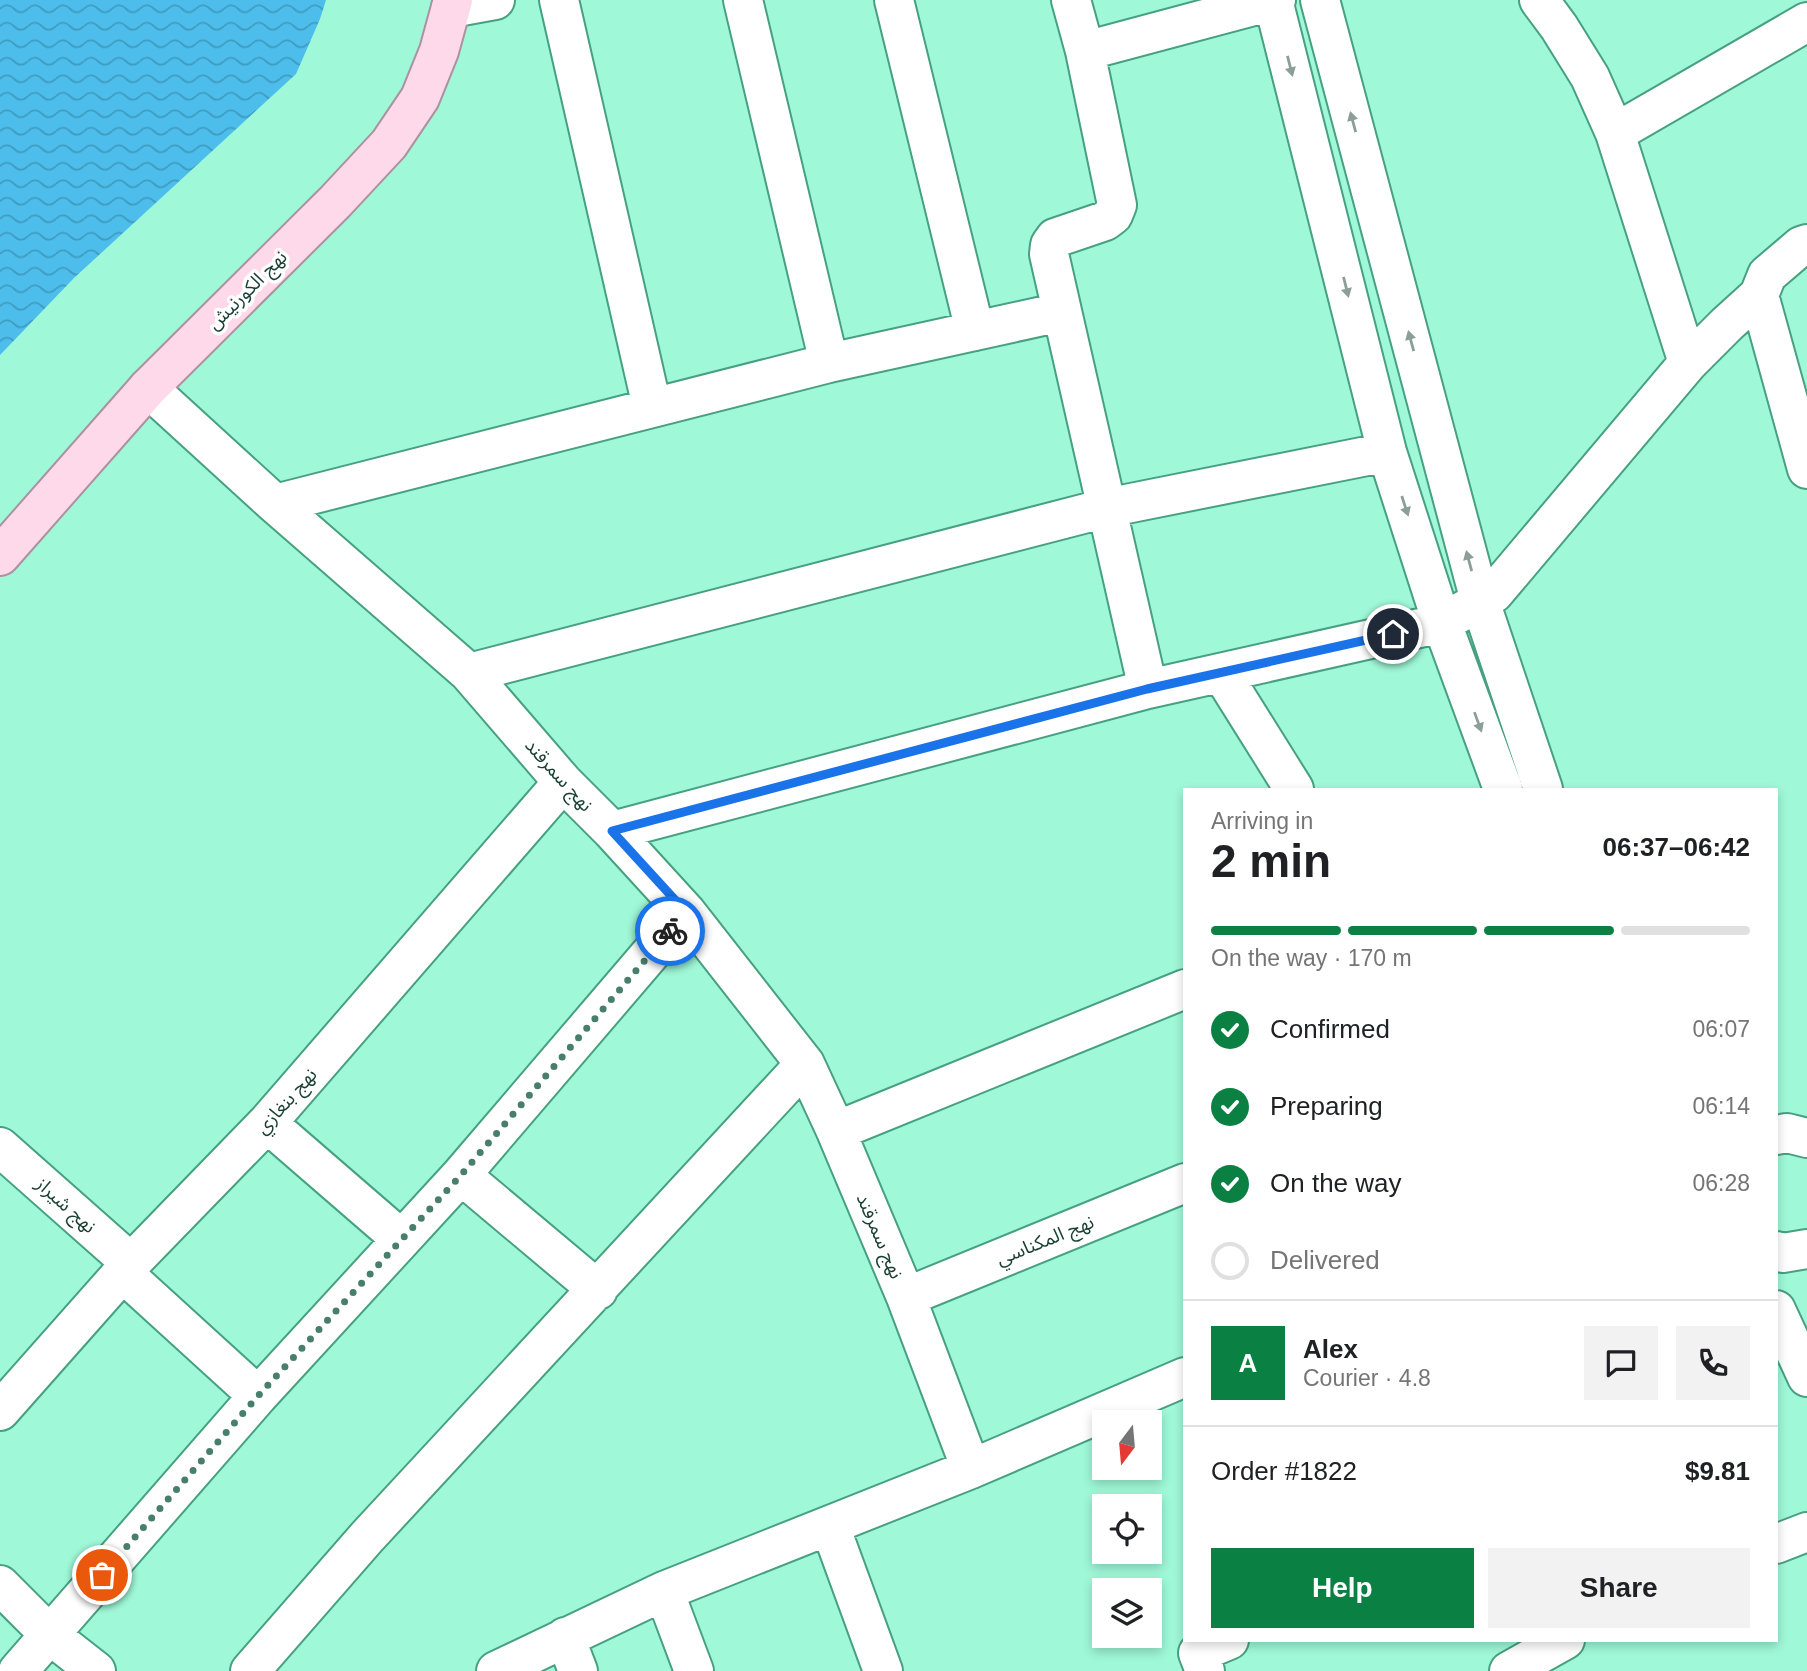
<!DOCTYPE html>
<html lang="en">
<head>
<meta charset="utf-8">
<style>
  :root { --surface:#fff; --page:#f2f2f2; --text:#202124; --muted:#757577; --line:#e0e0e0; --accent:#0b8043 }
  body { margin:0; font-family:Helvetica,"Noto Sans Arabic",sans-serif; background:var(--page); color:var(--text); height:100vh; display:flex; flex-direction:column; font-size:26px; white-space:nowrap }
  * { box-sizing:border-box; margin:0 }
  p { font-size:23px; color:var(--muted) }
  .icon { flex:none; width:38px; height:38px; fill:none; stroke:currentColor; stroke-width:2; stroke-linecap:round; stroke-linejoin:round }
  .map { position:relative; flex:1; overflow:hidden }
  .drawer { position:absolute; left:1183px; top:788px; width:595px; height:854px; display:flex; flex-direction:column; background:var(--surface); border-radius:0px; box-shadow:0 4px 10px #0003 }
  .drawer>* { flex:none }
  .needle { width:46px; rotate:196deg }
  .buttons { position:absolute; left:1092px; top:1410px; display:grid; gap:14px }
  .buttons a { display:grid; place-items:center; width:70px; height:70px; border-radius:0px; background:var(--surface); box-shadow:0 4px 10px #0003; font-size:35px }
  .pin { position:absolute; display:grid; place-items:center; width:60px; height:60px; color:#fff; margin:-30px; border:4px solid #fff; border-radius:50%; box-shadow:0 2px 7px #0007 }
  .courier { position:absolute; display:grid; place-items:center; width:70px; height:70px; margin:-35px; border:5px solid #1a73e8; border-radius:50%; background:#fff; color:#222; box-shadow:0 2px 9px #0007 }
  .overview em { font-style:normal; font-weight:800 }
  .overview div { display:flex; flex-direction:column-reverse }
  .overview { display:flex; align-items:center; justify-content:space-between; height:119px; padding:0 28px }
  h1 { font-size:46px; font-weight:800; line-height:52px }
  .bar { display:grid; grid-template-columns:repeat(4,1fr); gap:10px 7px; align-content:center; height:84px; padding:0 28px }
  .bar i { height:9px; border-radius:5px; background:var(--line) }
  .bar .current { background:var(--accent) }
  .bar p { grid-column:span 4 }
  .line { display:flex; align-items:center; gap:18px; padding:0 28px; border-top:2px solid var(--line) }
  .line div { flex:1 }
  .round { display:grid; place-items:center; flex:none; width:74px; height:74px; border-radius:0px; background:var(--page) }
  ol { padding:0 28px; list-style:none }
  li { display:flex; align-items:center; gap:21px; height:77px }
  li p { margin-inline-start:auto }
  li .icon { padding:7px; border-radius:50%; background:var(--accent); color:#fff; stroke-width:4 }
  li:last-child { color:var(--muted) }
  li i { width:38px; height:38px; border:4px solid var(--line); border-radius:50% }
  .cta { display:flex; gap:14px; margin-top:auto; padding:14px 28px }
  .cta a { flex:1; height:80px; border-radius:0px; background:var(--accent); color:#fff; font-size:28px; font-weight:800; line-height:80px; text-align:center }
  .cta a+a { background:var(--page); color:var(--text) }
  .map>svg:first-child { display:block }
</style>
</head>
<body>
<div class="map">
<svg width="1807" height="1671" viewBox="0 0 1807 1671">
  <defs>
    <pattern id="water-waves" width="16" height="10" patternUnits="userSpaceOnUse" patternTransform="scale(1.75)"><rect width="16" height="10" fill="#4dbeec"/><path d="M0 5q4-4 8 0t8 0" fill="none" stroke="#3f9cc0"/></pattern>
  </defs>
  <rect width="100%" height="100%" fill="#9ff8d7"/>
  <path fill="url(#water-waves)" d="M 0,0 L 326,0 L 320,19 L 296,74 L 74,278 L 0,355 Z"/>
  <g fill="none" stroke-linecap="round" stroke-linejoin="round">
    <defs>
      <path id="minor" d="M 559,0 L 652,407
        M 743,0 L 829,363
        M 894,0 L 975,331
        M 1071,0 L 1085,51 L 1117,205 L 1113,215 L 1105,221 L 1055,238 L 1050,245 L 1049,254 L 1148,689
        M 1273,0 L 1387,452 L 1442,623 L 1503,789
        M 1320,0 L 1480,601 L 1543,789
        M 1539,0 L 1559,27 L 1590,77 L 1615,133 L 1688,363
        M 451,8 L 495,0
        M 1085,51 L 1276,0
        M 1615,133 L 1807,22
        M 1759,295 L 1767,275 L 1801,246 L 1807,244
        M 148,388 L 275,504 L 469,673 L 563,782 L 612,831 L 686,912 L 805,1064 L 836,1131 L 906,1297 L 971,1469
        M 275,504 L 829,363 L 1061,312
        M 469,673 L 1106,508 L 1387,452
        M 1222,674 L 1294,789
        M 612,831 L 1148,689 L 1442,623 L 1494,593 L 1688,363 L 1727,324 L 1759,295 L 1807,469
        M 267,1123 L 401,1239
        M 836,1131 L 1185,989
        M 1776,1135 L 1787,1133 L 1807,1138
        M 0,1147 L 131,1263
        M 461,1175 L 598,1290
        M 1776,1251 L 1783,1253 L 1807,1249
        M 123,1273 L 258,1396
        M 906,1297 L 1185,1183
        M 1776,1310 L 1807,1377
        M 0,1411 L 131,1263 L 267,1123 L 563,782
        M 830,1526 L 883,1671
        M 1776,1544 L 1807,1532
        M 0,1585 L 50,1635 L 96,1671
        M 664,1591 L 694,1671
        M 565,1637 L 578,1671
        M 18,1671 L 258,1396 L 461,1175 L 686,912
        M 250,1671 L 367,1537 L 805,1064
        M 496,1671 L 664,1591 L 971,1469 L 1185,1377
        M 1205,1671 L 1198,1653 L 1229,1640
        M 1509,1671 L 1565,1640"/>
      <path id="major" d="M 0,556 L 148,388 L 335,202 L 389,144 L 420,98 L 439,51 L 453,0"/>
    </defs>
    <use href="#minor" stroke="#47a082" stroke-width="42"/>
    <use href="#major" stroke="#ac92a0" stroke-width="42"/>
    <use href="#minor" stroke="#fff" stroke-width="38"/>
    <use href="#major" stroke="#fdd9ea" stroke-width="38"/>
  </g>
  <defs><path id="oneway-solid" d="M-6-.8H1V-3.2L6.5 0L1 3.2V.8H-6Z" transform="scale(1.75)"/></defs>
  <g fill="#8c9e98">
    <use href="#oneway-solid" transform="translate(1290 66) rotate(76)"/>
    <use href="#oneway-solid" transform="translate(1353 122) rotate(-105)"/>
    <use href="#oneway-solid" transform="translate(1346 287) rotate(76)"/>
    <use href="#oneway-solid" transform="translate(1411 341) rotate(-105)"/>
    <use href="#oneway-solid" transform="translate(1405 506) rotate(72)"/>
    <use href="#oneway-solid" transform="translate(1469 561) rotate(-105)"/>
    <use href="#oneway-solid" transform="translate(1478 722) rotate(70)"/>
  </g>
  <g fill="none" stroke-linecap="round" stroke-linejoin="round">
    <path stroke="#487f6c" stroke-width="7" stroke-dasharray="0 12.6" d="M 102,1575 L 258,1396 L 461,1175 L 670,931"/>
    <path stroke="#1a73e8" stroke-width="9" d="M 670,931 L 686,912 L 612,831 L 1147,689 L 1393,634"/>
  </g>
  <g text-anchor="middle" dominant-baseline="central" stroke-width="7" stroke-linejoin="round" paint-order="stroke">
    <g font-size="19" fill="#193e32" stroke="#fff">
      <text transform="translate(247 290) rotate(-45)">نهج الكورنيش</text>
      <text transform="translate(559 775) rotate(48)">نهج سمرقند</text>
      <text transform="translate(286 1101) rotate(-48)">نهج بنغازي</text>
      <text transform="translate(66 1205) rotate(42)">نهج شيراز</text>
      <text transform="translate(880 1236) rotate(67)">نهج سمرقند</text>
      <text transform="translate(1045 1240) rotate(-22)">نهج المكناسي</text>
    </g>
  </g>
</svg>
<div class="buttons">
<a><svg class="needle" viewBox="-14 -14 28 28"><path d="M0-13l5 13h-10z" fill="#e53935"/><path d="M0 13l5-13h-10z" fill="#757577"/></svg></a>
<a><svg class="icon" aria-label="locate" viewBox="0 0 24 24"><circle cx="12" cy="12" r="6"/><path d="M12 2v4M12 18v4M2 12h4M18 12h4"/></svg></a>
<a><svg class="icon" aria-label="layers" viewBox="0 0 24 24"><path d="M12 4l9 5-9 5-9-5zM3 14l9 5 9-5"/></svg></a>
</div>
<div class="pin" style="left:102px;top:1575px;background:#ea580c"><svg class="icon" aria-label="bag" viewBox="0 0 24 24"><path d="M5 8h14l-1 12H6zM9 8a3 3 0 0 1 6 0"/></svg></div>
<div class="pin" style="left:1393px;top:634px;background:#1f2937"><svg class="icon" aria-label="home" viewBox="0 0 24 24"><path d="M3 11l9-7 9 7M6 9v11h12V9"/></svg></div>
<div class="courier" style="left:670px;top:931px"><svg class="icon" aria-label="bike" viewBox="0 0 24 24"><circle cx="6" cy="16" r="4"/><circle cx="18" cy="16" r="4"/><path d="M6 16l4-8h5l3 8M10 8l3 8H6M13 5h3"/></svg></div>
<section class="drawer">
<div class="overview"><div><h1>2 min</h1><p>Arriving in</p></div><em>06:37–06:42</em></div>
<div class="bar"><i class="current"></i><i class="current"></i><i class="current"></i><i></i><p>On the way · 170 m</p></div>
<ol>
<li><svg class="icon" aria-label="check" viewBox="0 0 24 24"><path d="M5 12l5 5 9-10"/></svg>Confirmed<p>06:07</p></li>
<li><svg class="icon" aria-label="check" viewBox="0 0 24 24"><path d="M5 12l5 5 9-10"/></svg>Preparing<p>06:14</p></li>
<li><svg class="icon" aria-label="check" viewBox="0 0 24 24"><path d="M5 12l5 5 9-10"/></svg>On the way<p>06:28</p></li>
<li><i></i>Delivered</li>
</ol>
<div class="line" style="height:126px"><b class="round" style="background:var(--accent);color:#fff">A</b><div><b>Alex</b><p>Courier · 4.8</p></div><a class="round"><svg class="icon" aria-label="chat" viewBox="0 0 24 24"><path d="M4 5h16v11H9l-5 4z"/></svg></a><a class="round"><svg class="icon" aria-label="phone" viewBox="0 0 24 24"><path d="M5 4h4l2 5-3 2q2 4 5 5l2-3 5 2v4C11 20 4 13 5 4z"/></svg></a></div>
<div class="line" style="height:91px"><div>Order #1822</div><b>$9.81</b></div>
<div class="cta"><a>Help</a><a>Share</a></div>
</section>
</div>
</body>
</html>
